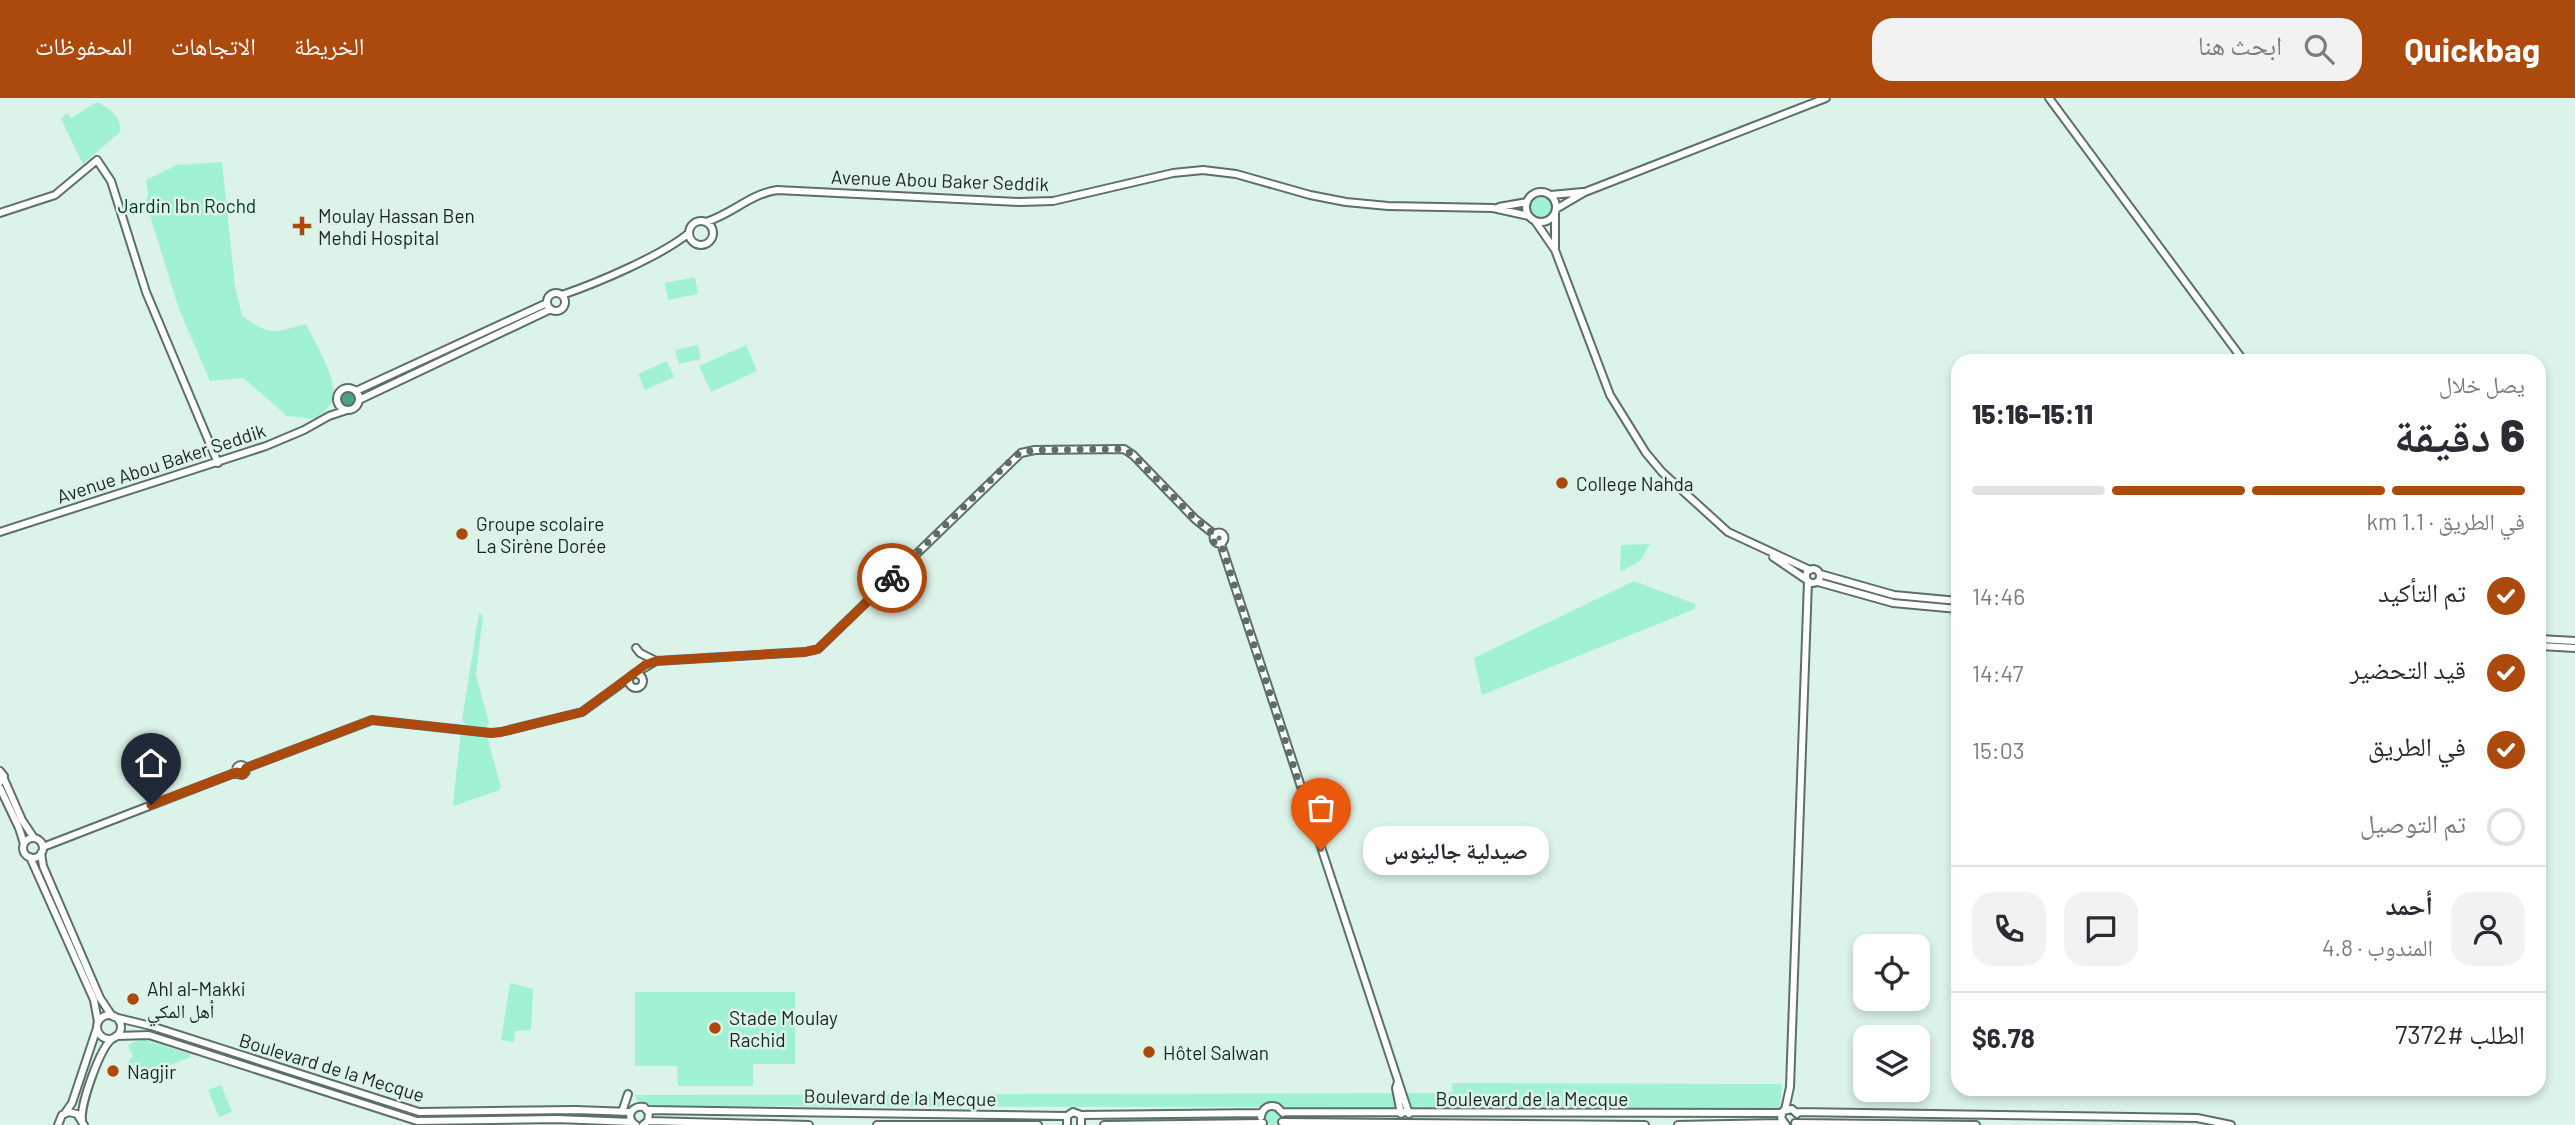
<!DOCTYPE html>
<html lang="ar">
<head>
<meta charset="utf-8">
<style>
  :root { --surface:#fff; --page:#f2f2f3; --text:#2b2b33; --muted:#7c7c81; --line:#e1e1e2; --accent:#ac490d }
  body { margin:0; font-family:Barlow,"Noto Naskh Arabic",sans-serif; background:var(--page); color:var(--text); direction:rtl; height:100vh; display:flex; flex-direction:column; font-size:26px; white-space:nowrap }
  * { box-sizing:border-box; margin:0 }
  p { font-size:23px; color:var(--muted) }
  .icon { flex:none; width:38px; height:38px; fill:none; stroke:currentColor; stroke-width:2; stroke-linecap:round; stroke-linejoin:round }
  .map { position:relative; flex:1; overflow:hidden; direction:ltr }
  .panel { position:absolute; left:1951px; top:256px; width:595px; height:742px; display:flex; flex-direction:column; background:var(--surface); border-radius:21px; box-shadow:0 4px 10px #0003; direction:rtl }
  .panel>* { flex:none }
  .tools { position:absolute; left:1853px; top:836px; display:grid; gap:14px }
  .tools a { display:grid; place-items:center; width:77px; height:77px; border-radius:14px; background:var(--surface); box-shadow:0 4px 10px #0003; font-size:35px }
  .pin { position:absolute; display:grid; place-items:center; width:60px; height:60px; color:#fff; margin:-72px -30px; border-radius:50% 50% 50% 0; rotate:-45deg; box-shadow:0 0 7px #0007 }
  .pin .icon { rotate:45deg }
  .courier { position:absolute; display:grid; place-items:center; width:70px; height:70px; margin:-35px; border:5px solid #ac490d; border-radius:50%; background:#fff; color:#222; box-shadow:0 2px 9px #0007 }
  .bubble { position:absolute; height:49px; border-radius:21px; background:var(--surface); box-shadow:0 4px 10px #0003; font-size:23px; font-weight:800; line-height:49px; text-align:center; direction:rtl }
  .summary em { font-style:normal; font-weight:800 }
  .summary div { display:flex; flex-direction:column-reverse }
  .summary { display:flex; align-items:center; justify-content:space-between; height:119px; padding:0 21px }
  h1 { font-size:46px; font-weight:800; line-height:52px }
  .bar { display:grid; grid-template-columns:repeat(4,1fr); gap:10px 7px; align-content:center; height:84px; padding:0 21px }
  .bar i { height:9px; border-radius:5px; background:var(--line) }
  .bar .current { background:var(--accent) }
  .bar p { grid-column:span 4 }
  .line { display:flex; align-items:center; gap:18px; padding:0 21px; border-top:2px solid var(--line) }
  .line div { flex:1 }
  .round { display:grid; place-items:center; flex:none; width:74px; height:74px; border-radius:21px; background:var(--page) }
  ol { padding:0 21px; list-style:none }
  li { display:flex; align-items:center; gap:21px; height:77px }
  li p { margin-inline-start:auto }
  li .icon { padding:7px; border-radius:50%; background:var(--accent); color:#fff; stroke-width:4 }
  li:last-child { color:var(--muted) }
  li i { width:38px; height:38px; border:4px solid var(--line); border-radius:50% }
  header { display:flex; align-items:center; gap:42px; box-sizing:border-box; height:98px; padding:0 35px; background:var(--accent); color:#fff }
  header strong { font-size:33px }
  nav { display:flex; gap:38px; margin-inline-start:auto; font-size:24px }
  .search { width:490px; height:63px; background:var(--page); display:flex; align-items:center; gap:18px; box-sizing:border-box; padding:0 24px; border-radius:21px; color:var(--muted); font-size:26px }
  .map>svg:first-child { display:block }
</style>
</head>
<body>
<header>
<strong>Quickbag</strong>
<div class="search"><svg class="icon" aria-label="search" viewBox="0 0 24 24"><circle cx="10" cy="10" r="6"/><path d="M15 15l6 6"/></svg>ابحث هنا</div>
<nav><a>الخريطة</a><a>الاتجاهات</a><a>المحفوظات</a></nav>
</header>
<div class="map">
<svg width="2575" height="1027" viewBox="0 0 2575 1027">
  <rect width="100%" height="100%" fill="#dcf3ea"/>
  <path fill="#a0f2d3" d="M 97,4 C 110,11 122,19 120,34 L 83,66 L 61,21 L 67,15 L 71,20 Z
    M 222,64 L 235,188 L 242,218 C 273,239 271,235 306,226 C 315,245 340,284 332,304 C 329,310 321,316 316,321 L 286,318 C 273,304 258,294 244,280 L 210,283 L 179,211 L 146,105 L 148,95 L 146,82 L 177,67 Z
    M1531 109a11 11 0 1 1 22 0a11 11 0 1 1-22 0Z
    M 695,179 L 698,196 L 668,202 L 665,185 Z
    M 698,247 L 701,261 L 679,266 L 675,252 Z
    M 746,247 L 757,273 L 711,294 L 699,268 Z
    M 667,263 L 674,279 L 645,292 L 638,276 Z
    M 1650,446 L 1640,463 L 1620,474 L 1621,447 Z
    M 1634,483 L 1695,506 L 1695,511 L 1482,597 L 1474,560 Z
    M 479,514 L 483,518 L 476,577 L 489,625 L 486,630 L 466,627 L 462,622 Z
    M 461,635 L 487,638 L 501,689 L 499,692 L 454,708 L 453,704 Z
    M 510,885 L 533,891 L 531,932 L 515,933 L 514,944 L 501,942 Z
    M 635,894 L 795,894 L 795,966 L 753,966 L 753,988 L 678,988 L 677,968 L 635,968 Z
    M 142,941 L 190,956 L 191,959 L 135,980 L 128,964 L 133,958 L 128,947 Z
    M 1452,985 L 1782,986 L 1780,1010 L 647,1008 L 638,1004 L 635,997 L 1449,995 L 1453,993 Z
    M 221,987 L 232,1014 L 219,1019 L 208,992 Z
    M1265 1019a8 8 0 1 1 16 0a8 8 0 1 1-16 0Z"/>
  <path fill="#4aa184" d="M340 301a8 8 0 1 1 16 0a8 8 0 1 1-16 0Z"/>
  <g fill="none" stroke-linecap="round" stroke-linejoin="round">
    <defs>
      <path id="secondary" d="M 2049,0 L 2243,262
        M1526 109a15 15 0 1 1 30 0a15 15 0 1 1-30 0Z
        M 1551,97 L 1583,94
        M 1499,109 L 1527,104
        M 1556,111 L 1585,94 L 1826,0
        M 0,115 L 55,97 L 97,62 L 111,83 L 146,194 L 218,365
        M 1535,123 L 1555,152 L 1610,297 L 1646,355 L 1662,374 L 1728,434 L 1810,472
        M689 135a12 12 0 1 1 24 0a12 12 0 1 1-24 0Z
        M 706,124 C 732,116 750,96 777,92 L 1019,104 L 1053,103 L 1173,75 L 1203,72 L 1236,76 L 1310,97 L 1346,104 L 1388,108 L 1493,110 L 1529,118
        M 1555,150 L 1555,115
        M547 204a9 9 0 1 1 18 0a9 9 0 1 1-18 0Z
        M 562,197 C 597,185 661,158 689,135
        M337 301a11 11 0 1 1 22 0a11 11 0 1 1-22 0Z
        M 356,293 L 547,205
        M 359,302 L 551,211
        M 0,434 L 266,348 L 304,332 L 329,318 L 347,312
        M1213.5 440a5.5 5.5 0 1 1 11 0a5.5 5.5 0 1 1-11 0Z
        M 1221,446 L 1409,1016
        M 1773,459 L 1807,482
        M1806 478a7 7 0 1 1 14 0a7 7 0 1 1-14 0Z
        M 1820,476 L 1894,497 L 1958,503
        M 1818,484 L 1893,505 L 1958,511
        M 2539,541 L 2575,543
        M 2539,548 L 2575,550
        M 636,550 L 640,555 L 654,562
        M629 583a7 7 0 1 1 14 0a7 7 0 1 1-14 0Z
        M 634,576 L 656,563 L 805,554 L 818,551 L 1021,355 L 1035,352 L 1124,351 L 1133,357 L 1195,421 L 1215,437
        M236 672a5 5 0 1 1 10 0a5 5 0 1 1-10 0Z
        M 246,670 L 372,622 L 491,635 L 501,634 L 582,614 L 629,580
        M 43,749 L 237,674
        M 1398,984 L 1396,990 L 1401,1016
        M 1785,1012 L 1790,989 L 1808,483
        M 65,1015 L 72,1005 L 97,930
        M 82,1022 C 80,1007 100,949 113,940
        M 58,1027 L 62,1017 L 69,1014 L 77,1016 L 84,1027"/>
      <path id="primary" d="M 0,673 L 4,678 L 0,684
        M 4,681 L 22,722 L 34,740
        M 0,690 L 19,730 L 24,746
        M23 750a10 10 0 1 1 20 0a10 10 0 1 1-20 0Z
        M 41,755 L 43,768 L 100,900 L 112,918
        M 30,759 L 94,902 L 98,924
        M97 929a12 12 0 1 1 24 0a12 12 0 1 1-24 0Z
        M 114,919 L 151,928 L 419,1014 L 576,1012 L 631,1014
        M 116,938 L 149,937 L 417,1023 L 557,1021 L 632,1024
        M 648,1012 L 1067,1018
        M 622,1014 L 628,996
        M 1282,1014 L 1782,1015
        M 1796,1014 L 2197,1020 L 2231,1027
        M 1081,1017 L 1262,1015
        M 1261,1019 C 1262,1010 1269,1006 1277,1009 L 1283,1015
        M 648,1023 L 809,1027
        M 1282,1024 L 1645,1027
        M 1795,1025 L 1976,1027
        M 636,1027 C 625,1020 631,1007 644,1009 L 649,1015 L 648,1023 L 643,1027
        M 877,1027 L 1038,1027
        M 1067,1027 L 1067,1018 L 1073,1014 L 1081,1017 L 1081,1027
        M 1104,1027 L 1263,1025
        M 1678,1027 L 1783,1025
        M 1786,1027 L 1781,1020 L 1783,1013 L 1792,1011 L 1797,1016"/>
    </defs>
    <use href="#secondary" stroke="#5c7068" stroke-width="10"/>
    <use href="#primary" stroke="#5c7068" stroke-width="10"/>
    <use href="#secondary" stroke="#fff" stroke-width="6"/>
    <use href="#primary" stroke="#fff" stroke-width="6"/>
  </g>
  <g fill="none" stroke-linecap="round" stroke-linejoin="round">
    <path stroke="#5f6c67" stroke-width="7" stroke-dasharray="0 12.6" d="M 892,480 L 1012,361 L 1020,355 L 1035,352 L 1124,351 L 1133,357 L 1195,421 L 1215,437 L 1214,444 L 1221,446 L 1321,752"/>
    <path stroke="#ac490d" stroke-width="9" d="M 151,707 L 237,674 L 243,677 L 246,670 L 372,622 L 491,635 L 501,634 L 582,614 L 645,567 L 656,563 L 805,554 L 818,551 L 892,480"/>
  </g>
  <g fill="#ac490d" stroke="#dcf3ea" stroke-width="2.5">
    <path d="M298.5 117.5h7v7h7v7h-7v7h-7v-7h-7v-7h7z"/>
    <circle cx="1562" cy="385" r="7"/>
    <circle cx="462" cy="436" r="7"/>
    <circle cx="133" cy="901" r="7"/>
    <circle cx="715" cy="930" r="7"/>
    <circle cx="1149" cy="954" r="7"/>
    <circle cx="113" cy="973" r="7"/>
  </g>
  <g text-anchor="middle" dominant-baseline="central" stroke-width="5" stroke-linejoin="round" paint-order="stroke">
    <g font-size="19" fill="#1b2420" stroke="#dcf3ea">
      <text transform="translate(940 82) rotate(2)">Avenue Abou Baker Seddik</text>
      <text transform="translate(161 365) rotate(-18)">Avenue Abou Baker Seddik</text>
      <text transform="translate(332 969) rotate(17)">Boulevard de la Mecque</text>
      <text transform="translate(900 999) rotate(1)">Boulevard de la Mecque</text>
      <text x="1532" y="1000">Boulevard de la Mecque</text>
    </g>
    <g font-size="19" fill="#093226" stroke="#dcf3ea">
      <text x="187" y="107">Jardin Ibn Rochd</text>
    </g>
    <g font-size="19" fill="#1b2420" stroke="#dcf3ea" text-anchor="start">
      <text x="318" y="117">Moulay Hassan Ben<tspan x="318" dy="22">Mehdi Hospital</tspan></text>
      <text x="1576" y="385">College Nahda</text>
      <text x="476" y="425">Groupe scolaire<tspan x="476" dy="22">La Sirène Dorée</tspan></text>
      <text x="147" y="890">Ahl al-Makki<tspan x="147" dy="22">أهل المكي</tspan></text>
      <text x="729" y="919">Stade Moulay<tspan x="729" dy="22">Rachid</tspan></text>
      <text x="1163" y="954">Hôtel Salwan</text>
      <text x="127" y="973">Nagjir</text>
    </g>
  </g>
</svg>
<div class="tools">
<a><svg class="icon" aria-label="locate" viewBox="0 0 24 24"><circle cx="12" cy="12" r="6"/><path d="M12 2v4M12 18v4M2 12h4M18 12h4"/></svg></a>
<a><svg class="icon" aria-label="layers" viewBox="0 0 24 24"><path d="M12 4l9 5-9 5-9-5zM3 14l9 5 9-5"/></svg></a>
</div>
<div class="pin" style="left:1321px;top:752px;background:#ea580c"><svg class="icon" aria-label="bag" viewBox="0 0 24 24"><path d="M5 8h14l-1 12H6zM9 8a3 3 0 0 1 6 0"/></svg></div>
<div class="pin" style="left:151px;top:707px;background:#1f2937"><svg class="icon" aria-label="home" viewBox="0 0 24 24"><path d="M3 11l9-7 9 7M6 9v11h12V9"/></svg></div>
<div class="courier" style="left:892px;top:480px"><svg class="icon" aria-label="bike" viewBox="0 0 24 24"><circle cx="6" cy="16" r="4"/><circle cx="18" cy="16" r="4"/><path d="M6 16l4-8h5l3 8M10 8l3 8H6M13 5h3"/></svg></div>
<div class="bubble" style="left:1363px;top:728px;width:186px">صيدلية جالينوس</div>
<section class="panel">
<div class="summary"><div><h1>6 دقيقة</h1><p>يصل خلال</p></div><em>15:11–15:16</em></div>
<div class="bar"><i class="current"></i><i class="current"></i><i class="current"></i><i></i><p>في الطريق · 1.1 km</p></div>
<ol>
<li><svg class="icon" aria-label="check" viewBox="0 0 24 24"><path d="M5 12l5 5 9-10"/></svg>تم التأكيد<p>14:46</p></li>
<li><svg class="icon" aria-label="check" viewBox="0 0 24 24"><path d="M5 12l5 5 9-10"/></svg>قيد التحضير<p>14:47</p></li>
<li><svg class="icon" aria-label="check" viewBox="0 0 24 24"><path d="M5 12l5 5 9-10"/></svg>في الطريق<p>15:03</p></li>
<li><i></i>تم التوصيل</li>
</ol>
<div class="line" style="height:126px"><a class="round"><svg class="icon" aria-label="person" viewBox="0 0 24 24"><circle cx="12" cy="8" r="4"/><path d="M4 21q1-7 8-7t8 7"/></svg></a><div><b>أحمد</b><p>المندوب · 4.8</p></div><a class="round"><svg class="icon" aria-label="chat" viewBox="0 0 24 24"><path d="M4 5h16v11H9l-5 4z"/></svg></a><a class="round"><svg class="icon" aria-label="phone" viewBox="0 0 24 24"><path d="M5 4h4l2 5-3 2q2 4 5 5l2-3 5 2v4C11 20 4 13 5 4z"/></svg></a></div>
<div class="line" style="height:91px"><div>الطلب #7372</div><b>$6.78</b></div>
</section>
</div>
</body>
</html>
